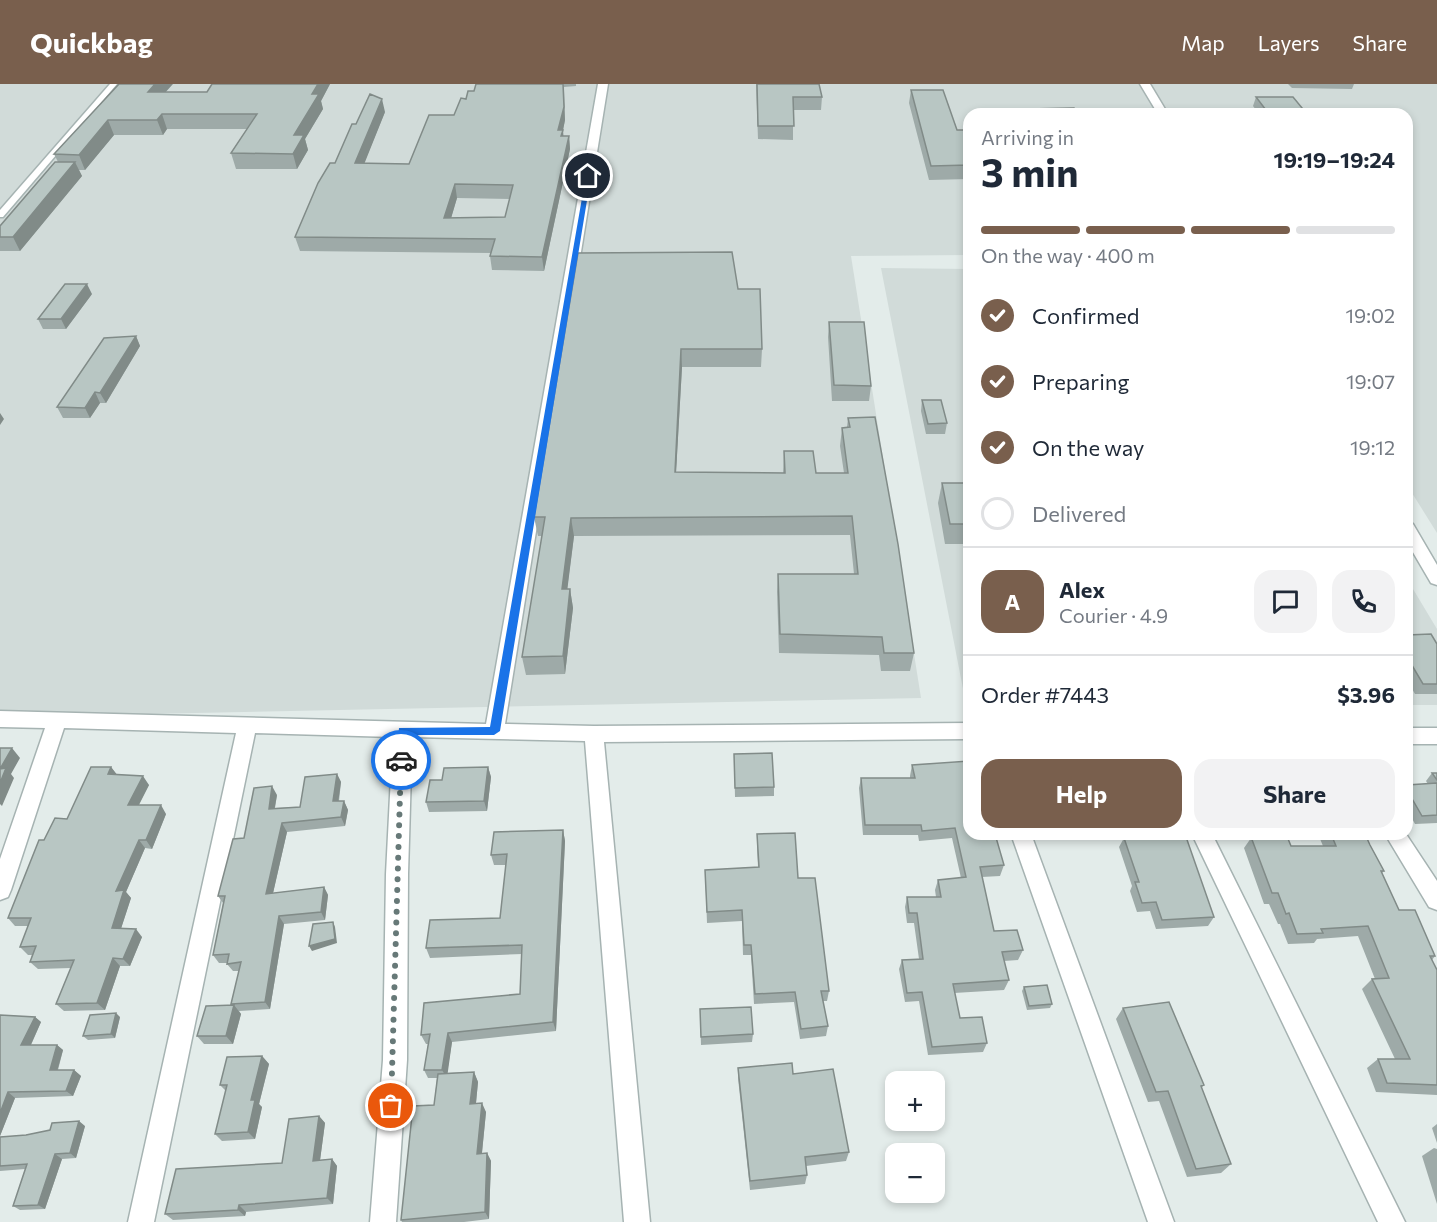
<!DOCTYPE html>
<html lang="en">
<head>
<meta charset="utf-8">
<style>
  :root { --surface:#fff; --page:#f2f2f3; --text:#1f2937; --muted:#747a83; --line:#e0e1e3; --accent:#795f4d }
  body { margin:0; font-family:Commissioner,sans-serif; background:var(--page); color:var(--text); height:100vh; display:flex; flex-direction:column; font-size:22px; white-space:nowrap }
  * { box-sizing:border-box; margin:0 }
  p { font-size:20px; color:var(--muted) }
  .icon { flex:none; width:33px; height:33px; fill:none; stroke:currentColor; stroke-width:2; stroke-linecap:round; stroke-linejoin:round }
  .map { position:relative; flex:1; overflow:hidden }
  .details { position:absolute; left:963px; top:24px; width:450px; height:732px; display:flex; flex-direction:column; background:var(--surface); border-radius:18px; box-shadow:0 3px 9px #0003 }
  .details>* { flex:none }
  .tools { position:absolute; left:885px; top:987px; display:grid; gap:12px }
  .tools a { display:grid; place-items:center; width:60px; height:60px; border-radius:12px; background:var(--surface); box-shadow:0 3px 9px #0003; font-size:30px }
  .pin { position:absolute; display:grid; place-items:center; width:51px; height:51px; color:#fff; margin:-26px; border:3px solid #fff; border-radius:50%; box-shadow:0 2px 6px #0007 }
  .courier { position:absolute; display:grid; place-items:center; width:60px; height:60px; margin:-30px; border:4px solid #1a73e8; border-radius:50%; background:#fff; color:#222; box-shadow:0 2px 8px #0007 }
  .summary em { font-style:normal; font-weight:700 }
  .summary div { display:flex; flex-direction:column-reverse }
  .summary { display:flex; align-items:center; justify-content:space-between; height:102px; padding:0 18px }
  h1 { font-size:39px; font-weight:700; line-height:45px }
  .bar { display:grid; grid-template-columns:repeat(4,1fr); gap:9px 6px; align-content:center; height:72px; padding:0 18px }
  .bar i { height:8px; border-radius:4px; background:var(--line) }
  .bar .active { background:var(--accent) }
  .bar p { grid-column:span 4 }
  .line { display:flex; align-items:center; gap:15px; padding:0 18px; border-top:2px solid var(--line) }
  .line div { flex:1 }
  .round { display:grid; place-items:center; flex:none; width:63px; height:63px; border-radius:18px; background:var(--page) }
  ol { padding:0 18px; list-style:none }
  li { display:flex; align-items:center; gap:18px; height:66px }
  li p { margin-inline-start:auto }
  li .icon { padding:6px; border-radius:50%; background:var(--accent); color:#fff; stroke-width:4 }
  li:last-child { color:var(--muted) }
  li i { width:33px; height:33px; border:3px solid var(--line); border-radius:50% }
  .cta { display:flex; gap:12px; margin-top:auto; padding:12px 18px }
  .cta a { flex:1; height:69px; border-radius:18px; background:var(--accent); color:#fff; font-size:24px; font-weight:700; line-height:69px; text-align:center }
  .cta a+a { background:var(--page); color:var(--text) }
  header { display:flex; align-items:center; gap:36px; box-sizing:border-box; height:84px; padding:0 30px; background:var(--accent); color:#fff }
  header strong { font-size:28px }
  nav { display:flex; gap:33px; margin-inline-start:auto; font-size:21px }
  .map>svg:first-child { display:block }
</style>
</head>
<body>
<header>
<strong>Quickbag</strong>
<nav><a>Map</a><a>Layers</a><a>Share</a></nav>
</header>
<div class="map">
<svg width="1437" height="1138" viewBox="0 0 1437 1138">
  <rect width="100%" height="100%" fill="#e3ecea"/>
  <path fill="#d1dbd9" d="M 0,0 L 1437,0 L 1437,449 L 1407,401 L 1407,30 L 969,30 L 969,171 L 851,172 L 921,614 L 0,633 Z
    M 881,184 L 969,185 L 969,615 L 965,615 Z
    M 1407,495 L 1437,545 L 1437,621 L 1407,621 Z"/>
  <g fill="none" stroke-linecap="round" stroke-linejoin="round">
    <defs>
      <path id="service" d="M 110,0 L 117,0 L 3,133 L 0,133 L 0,126 Z"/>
      <path id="minor" d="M 598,0 L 608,0 L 505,640 L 594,642 L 969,639 L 969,655 L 604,658 L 650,1138 L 624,1138 L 585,657 L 412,653 L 408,790 L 407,976 L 396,1138 L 370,1138 L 383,976 L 386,790 L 393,653 L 255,649 L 154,1138 L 128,1138 L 236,649 L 64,644 L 11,806 L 8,813 L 0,816 L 0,775 L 45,644 L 0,643 L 0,627 L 486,640 Z
        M 1140,0 L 1150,0 L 1168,30 L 1158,30 Z
        M 1407,438 L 1413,440 L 1437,481 L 1437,501 L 1431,499 L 1407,458 Z
        M 1407,644 L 1437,644 L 1437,660 L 1407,660 Z
        M 1011,750 L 1031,750 L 1174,1138 L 1148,1138 Z
        M 1192,750 L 1212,750 L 1405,1138 L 1378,1138 Z
        M 1385,750 L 1406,750 L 1437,797 L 1437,826 L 1429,823 Z"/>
    </defs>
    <use href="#service" stroke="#a6b3b2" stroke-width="3"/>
    <use href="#minor" stroke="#a6b3b2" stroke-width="3"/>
    <use href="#service" fill="#fff" fill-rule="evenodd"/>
    <use href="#minor" fill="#fff" fill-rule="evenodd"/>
  </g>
  <path fill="#9eaaa8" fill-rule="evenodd" d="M 119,0 L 166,8 L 207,8 L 212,0 L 330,0 L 321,17 L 323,25 L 305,55 L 308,66 L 297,85 L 236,85 L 231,69 L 247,45 L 167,45 L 163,51 L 114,51 L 85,86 L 79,86 L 82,92 L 20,167 L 0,167 L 0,142 L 58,78 L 54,70 Z
    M 476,0 L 576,0 L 576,2 L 564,3 L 565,36 L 563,46 L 563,52 L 569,52 L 570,65 L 544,187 L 492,186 L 490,172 L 491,169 L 300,167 L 295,153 L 356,40 L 385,28 L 364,79 L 409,80 L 454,31 L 466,15 L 474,7 ZM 457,114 L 510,115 L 505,133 L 451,134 Z
    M 756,0 L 819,0 L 822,13 L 821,26 L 793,26 L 793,56 L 758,55 Z
    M 1288,0 L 1354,0 L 1352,5 L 1292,4 Z
    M 911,6 L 957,46 L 969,46 L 969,95 L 929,96 L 909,19 Z
    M 1256,13 L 1307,30 L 1259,30 L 1253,22 Z
    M 578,169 L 762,265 L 761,283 L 682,283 L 676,388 L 783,389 L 784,367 L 816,389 L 844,389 L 840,362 L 842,344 L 847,343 L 848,334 L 914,569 L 910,587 L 881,587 L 879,571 L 779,569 L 777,508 L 778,490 L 854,490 L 850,451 L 574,452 L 567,505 L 570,505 L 573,524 L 565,590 L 526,591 L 522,573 L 542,452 L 538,452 L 534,433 Z
    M 92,210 L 66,245 L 43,245 L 38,235 Z
    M 829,238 L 871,302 L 869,317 L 832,317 L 828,253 Z
    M 136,252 L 140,262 L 106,319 L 100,319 L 90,334 L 63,334 L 57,323 Z
    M 922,316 L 947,339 L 945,350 L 926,350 L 921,327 Z
    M 942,399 L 969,399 L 969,460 L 945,460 L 938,419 Z
    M 1407,551 L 1437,560 L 1437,610 L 1415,610 L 1407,596 Z
    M 734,670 L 774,703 L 774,712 L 735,713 Z
    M 912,681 L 1004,781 L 1000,792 L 982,793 L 994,847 L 1023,866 L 1018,876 L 1004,877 L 1009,896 L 1004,906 L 954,909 L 960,934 L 987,959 L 983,968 L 928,971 L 919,917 L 905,918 L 899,885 L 902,876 L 919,875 L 914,839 L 907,839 L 905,823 L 907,813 L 936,813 L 935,806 L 938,796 L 961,794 L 952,754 L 919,757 L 918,751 L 863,751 L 859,704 L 861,694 L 910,694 L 910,692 Z
    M 111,683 L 117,691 L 149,701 L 139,721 L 166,730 L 152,765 L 145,764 L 126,808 L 131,814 L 121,844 L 142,853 L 130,882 L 120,882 L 105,926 L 64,927 L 56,920 L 71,884 L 38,885 L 30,878 L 32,871 L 28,871 L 20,863 L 28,842 L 15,842 L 8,834 L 67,735 Z
    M 488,683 L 491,693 L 487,727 L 429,728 L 426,718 Z
    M 1432,689 L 1437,689 L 1437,739 L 1415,740 L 1407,725 L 1407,701 L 1428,700 L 1426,697 Z
    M 337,690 L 341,698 L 339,717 L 344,717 L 348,726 L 345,742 L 287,748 L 273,809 L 324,803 L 328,811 L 325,836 L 284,840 L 270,925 L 239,927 L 241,930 L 233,960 L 204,960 L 197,952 L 232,922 L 231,920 L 239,887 L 233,887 L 227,880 L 227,879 L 219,879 L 213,871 L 223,819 L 218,812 L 244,754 L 277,711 L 275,724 L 300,723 Z
    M 563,746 L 565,757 L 556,947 L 452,958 L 447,989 L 474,988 L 478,998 L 476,1019 L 486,1028 L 482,1069 L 487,1069 L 491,1077 L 489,1135 L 464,1138 L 402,1138 L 401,1136 L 434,1021 L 437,994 L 428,994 L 424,986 L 428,960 L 426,960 L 421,951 L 520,910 L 522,870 L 430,874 L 426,864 L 500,834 L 506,781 L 494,781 L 491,771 Z
    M 757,750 L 798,794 L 829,907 L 827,917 L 823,917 L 828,942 L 826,952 L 800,955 L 794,918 L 754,920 L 751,871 L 743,871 L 742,837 L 707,839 L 705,786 L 758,783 L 757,761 Z
    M 1250,750 L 1286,750 L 1291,762 L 1323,762 L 1318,750 L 1365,750 L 1370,761 L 1384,787 L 1382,789 L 1399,826 L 1435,872 L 1432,876 L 1437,886 L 1437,1011 L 1376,1008 L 1367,984 L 1378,975 L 1395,975 L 1362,905 L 1372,895 L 1375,895 L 1358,852 L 1317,855 L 1314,859 L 1288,860 L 1280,840 L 1278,840 L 1269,820 L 1264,820 L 1244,764 L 1251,754 Z
    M 1124,754 L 1214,833 L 1208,842 L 1156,845 L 1150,827 L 1137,828 L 1130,807 L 1132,802 L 1119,763 Z
    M 1024,903 L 1052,920 L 1050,924 L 1027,926 L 1022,907 Z
    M 1123,924 L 1204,1001 L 1201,1004 L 1231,1080 L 1221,1089 L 1187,1093 L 1159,1017 L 1148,1018 L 1116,935 Z
    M 700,925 L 753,950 L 752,958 L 701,961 Z
    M 0,931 L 35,933 L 41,938 L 31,961 L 57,961 L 63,966 L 58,986 L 74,986 L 81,992 L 73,1012 L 15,1014 L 0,1052 Z
    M 120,933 L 115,954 L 88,956 L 83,952 Z
    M 262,972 L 269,980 L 259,1020 L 262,1023 L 255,1055 L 222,1057 L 215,1050 L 226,1007 L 220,1001 Z
    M 738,984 L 793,990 L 849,1068 L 846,1077 L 806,1082 L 807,1091 L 805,1100 L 750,1106 L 738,994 Z
    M 319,1032 L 325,1039 L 320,1076 L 332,1075 L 337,1082 L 333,1120 L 246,1128 L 245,1132 L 173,1136 L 165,1130 L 282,1079 Z
    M 1437,1040 L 1437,1059 L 1432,1044 Z
    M 85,1042 L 76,1074 L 62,1075 L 45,1125 L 20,1126 L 13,1122 L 25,1085 L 0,1087 L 0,1053 L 26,1051 Z
    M 1434,1064 L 1437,1065 L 1437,1120 L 1422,1072 Z"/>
  <path fill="#818b88" d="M 155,0 L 173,0 L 153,22 L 148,8 Z
    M 318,0 L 330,0 L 321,17 L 323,25 L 305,55 L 308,66 L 297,85 L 293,70 L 294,51 L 312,10 Z
    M 563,0 L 565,36 L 563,46 L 564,59 L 558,46 Z
    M 382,15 L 385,28 L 359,93 L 355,79 Z
    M 162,30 L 167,45 L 163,51 L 157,36 Z
    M 108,36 L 114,51 L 85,86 L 79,71 Z
    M 569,52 L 570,65 L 544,187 L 542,173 Z
    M 75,78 L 82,92 L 20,167 L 13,153 Z
    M 455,100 L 457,114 L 447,148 L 444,134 Z
    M 87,200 L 92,210 L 66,245 L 61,235 Z
    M 136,252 L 140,262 L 106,319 L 100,309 Z
    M 681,265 L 682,283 L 675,407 L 675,388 Z
    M 95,308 L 100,319 L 90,334 L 85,324 Z
    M 0,329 L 4,335 L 0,341 Z
    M 571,434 L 574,452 L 565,524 L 562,505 Z
    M 570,505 L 573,524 L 565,590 L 563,572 Z
    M 12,664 L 20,674 L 11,690 L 14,694 L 2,722 L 0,720 L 0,685 Z
    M 111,683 L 118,692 L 108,690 Z
    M 488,683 L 491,693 L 487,727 L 484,717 Z
    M 337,690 L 341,698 L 337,726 L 333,717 Z
    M 143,692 L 149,701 L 134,730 L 128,721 Z
    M 272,702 L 277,711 L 273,733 L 269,725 Z
    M 344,717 L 348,726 L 345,742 L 341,733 Z
    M 161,721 L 166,730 L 152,765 L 146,756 Z
    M 282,739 L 287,748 L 271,818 L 266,810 Z
    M 563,746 L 565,757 L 556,947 L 553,938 Z
    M 139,756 L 145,764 L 126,808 L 131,814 L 119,851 L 112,844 L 116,807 Z
    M 324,803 L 328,811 L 325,836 L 321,828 Z
    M 279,832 L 284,840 L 270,925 L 265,918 Z
    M 333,838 L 335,843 L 337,859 L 312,867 L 309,862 Z
    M 136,845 L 142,853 L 130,882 L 123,875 Z
    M 113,874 L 120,882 L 105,926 L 97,919 Z
    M 234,921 L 241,930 L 233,960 L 226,952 Z
    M 116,929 L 120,933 L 115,954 L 111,950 Z
    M 35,933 L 41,938 L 28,967 L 21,961 Z
    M 448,949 L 452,958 L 447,994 L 442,986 Z
    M 57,961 L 63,966 L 56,991 L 50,986 Z
    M 262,972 L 269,980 L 259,1020 L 262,1023 L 255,1055 L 248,1048 L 251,1016 Z
    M 74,986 L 81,992 L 73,1012 L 66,1007 Z
    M 474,988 L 478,998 L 475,1029 L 470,1020 Z
    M 8,1008 L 15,1014 L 0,1052 L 0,1029 Z
    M 482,1019 L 486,1028 L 481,1078 L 477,1070 Z
    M 319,1032 L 325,1039 L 319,1084 L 313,1077 Z
    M 79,1037 L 85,1042 L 76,1074 L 70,1069 Z
    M 487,1069 L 491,1077 L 489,1135 L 485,1128 Z
    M 55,1070 L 62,1075 L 45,1125 L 38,1121 Z
    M 332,1075 L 337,1082 L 333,1120 L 327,1114 Z
    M 239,1121 L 246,1128 L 245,1132 L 238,1126 Z"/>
  <path fill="#b8c6c3" stroke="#818b88" stroke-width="1.5" fill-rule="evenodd" d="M 119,0 L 155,0 L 148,8 L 207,8 L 212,0 L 318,0 L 312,10 L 319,10 L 294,51 L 304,51 L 293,70 L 231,69 L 257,30 L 162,30 L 157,36 L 108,36 L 79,71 L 54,70 Z
    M 476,0 L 563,0 L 564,23 L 558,46 L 563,46 L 561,52 L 569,52 L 542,173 L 490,172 L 495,155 L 295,153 L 318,99 L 330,79 L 335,79 L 352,40 L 356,40 L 370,10 L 382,15 L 355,79 L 409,80 L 429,31 L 454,31 L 461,14 L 466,15 L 468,7 L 474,7 ZM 455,100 L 513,101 L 505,133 L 444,134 Z
    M 757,0 L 819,0 L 822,13 L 793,13 L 794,42 L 758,42 Z
    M 911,6 L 943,6 L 957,46 L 969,46 L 969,81 L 931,82 Z
    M 1256,13 L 1293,13 L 1307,30 L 1269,30 Z
    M 1074,24 L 1078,30 L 1031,30 L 1028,25 Z
    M 55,78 L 75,78 L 13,153 L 0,153 L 0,142 Z
    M 732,168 L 738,205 L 760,205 L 762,265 L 681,265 L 675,388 L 785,389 L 784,367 L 813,367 L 816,389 L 848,389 L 842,344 L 850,343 L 848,334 L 875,333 L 898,460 L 914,569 L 884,569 L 882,553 L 780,550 L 778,490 L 858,490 L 852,432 L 571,434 L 562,505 L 570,505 L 563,572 L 522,573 L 545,433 L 534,433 L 578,169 Z
    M 65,200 L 87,200 L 61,235 L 38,235 Z
    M 829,238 L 864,238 L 871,302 L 834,301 Z
    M 136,252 L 100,309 L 95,308 L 85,324 L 57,323 L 104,254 Z
    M 922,316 L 941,316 L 947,339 L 928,340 Z
    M 942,399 L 969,399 L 969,440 L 950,440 Z
    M 1431,550 L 1437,560 L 1437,600 L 1423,600 L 1407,573 L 1407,551 Z
    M 0,664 L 12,664 L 0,685 L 6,684 L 0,699 Z
    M 772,669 L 774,703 L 735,704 L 734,670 Z
    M 969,677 L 969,750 L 995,750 L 1004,781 L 980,783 L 994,847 L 1017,846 L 1023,866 L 1002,868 L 1009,896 L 953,900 L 960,934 L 982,933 L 987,959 L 932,963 L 922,908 L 907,909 L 902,876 L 923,875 L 917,829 L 909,829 L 907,813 L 941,813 L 938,796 L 966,793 L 955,744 L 922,747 L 921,741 L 865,741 L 861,694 L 915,694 L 912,681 Z
    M 91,683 L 111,683 L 108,690 L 143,692 L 128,721 L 161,721 L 146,756 L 139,756 L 116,807 L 124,806 L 112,844 L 136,845 L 123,875 L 113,874 L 97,919 L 56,920 L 74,876 L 30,878 L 36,862 L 20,863 L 31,834 L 8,834 L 39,756 L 44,756 L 55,734 L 67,735 Z
    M 488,683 L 484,717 L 426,718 L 430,696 L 442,696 L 444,684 Z
    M 1432,689 L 1437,689 L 1437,696 Z
    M 337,690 L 333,717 L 344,717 L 341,733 L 282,739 L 266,810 L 324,803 L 321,828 L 279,832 L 265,918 L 231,920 L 241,878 L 227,880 L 229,870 L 213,871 L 225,812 L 218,812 L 233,755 L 244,754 L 254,704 L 272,702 L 269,725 L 300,723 L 305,693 Z
    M 1437,699 L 1437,731 L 1422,732 L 1407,706 L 1407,701 Z
    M 563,746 L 553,938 L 448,949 L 442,986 L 424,986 L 430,950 L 421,951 L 424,919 L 520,910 L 522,861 L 426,864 L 430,836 L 500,834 L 507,770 L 491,771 L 494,748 Z
    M 795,749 L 798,794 L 815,794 L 829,907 L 821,907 L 828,942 L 801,945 L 795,908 L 755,910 L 751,861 L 744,861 L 742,826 L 707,828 L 705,786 L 759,783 L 757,750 Z
    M 1185,750 L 1214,833 L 1162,836 L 1156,818 L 1142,819 L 1135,798 L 1139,798 L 1124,754 Z
    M 1262,750 L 1286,750 L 1291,762 L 1336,762 L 1331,750 L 1365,750 L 1370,761 L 1384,787 L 1381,787 L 1399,826 L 1415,826 L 1435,872 L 1430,872 L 1437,886 L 1437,1001 L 1387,999 L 1378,975 L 1410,975 L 1372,895 L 1389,894 L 1368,842 L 1321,845 L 1323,849 L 1297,850 L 1289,829 L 1286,830 L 1278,809 L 1272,809 L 1251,753 L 1263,753 Z
    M 333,838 L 335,855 L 309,862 L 313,840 Z
    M 1047,901 L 1052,920 L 1029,922 L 1024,903 Z
    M 1169,918 L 1204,1001 L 1201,1002 L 1231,1080 L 1196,1085 L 1168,1007 L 1156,1008 L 1123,924 Z
    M 234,921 L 226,952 L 197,952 L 206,922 Z
    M 751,923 L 753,950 L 701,953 L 700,925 Z
    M 116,929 L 111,950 L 83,952 L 90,931 Z
    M 0,931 L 35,933 L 21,961 L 57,961 L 50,986 L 74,986 L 66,1007 L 8,1008 L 0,1029 Z
    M 262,972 L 251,1016 L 255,1016 L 248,1048 L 215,1050 L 227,1001 L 220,1001 L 227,973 Z
    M 792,979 L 793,990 L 833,985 L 849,1068 L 805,1073 L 807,1091 L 750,1097 L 738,984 Z
    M 474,988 L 470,1020 L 482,1019 L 477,1070 L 487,1069 L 485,1128 L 401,1136 L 413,1022 L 434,1021 L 438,990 Z
    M 319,1032 L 313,1077 L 332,1075 L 327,1114 L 239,1121 L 238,1126 L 165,1130 L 176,1085 L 282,1079 L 289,1035 Z
    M 79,1037 L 70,1069 L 55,1070 L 38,1121 L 13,1122 L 27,1080 L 0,1082 L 0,1053 L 26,1051 L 50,1046 L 52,1039 Z"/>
  <path fill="#1a73e8" d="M 586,91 L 591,92 L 500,647 L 494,651 L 408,651 L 407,676 L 401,681 L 396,676 L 399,644 L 490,643 Z"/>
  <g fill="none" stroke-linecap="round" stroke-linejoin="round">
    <path stroke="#677978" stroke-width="6" stroke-dasharray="0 10.8" d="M 391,1022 L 401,676"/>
  </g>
</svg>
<div class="tools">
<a>+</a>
<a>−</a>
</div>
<div class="pin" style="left:391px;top:1022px;background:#ea580c"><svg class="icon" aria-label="bag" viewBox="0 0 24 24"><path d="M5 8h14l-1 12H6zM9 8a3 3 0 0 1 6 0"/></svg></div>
<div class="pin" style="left:588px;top:92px;background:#1f2937"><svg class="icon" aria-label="home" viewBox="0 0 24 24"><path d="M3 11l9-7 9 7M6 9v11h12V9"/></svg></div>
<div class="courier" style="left:401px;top:676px"><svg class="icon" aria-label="car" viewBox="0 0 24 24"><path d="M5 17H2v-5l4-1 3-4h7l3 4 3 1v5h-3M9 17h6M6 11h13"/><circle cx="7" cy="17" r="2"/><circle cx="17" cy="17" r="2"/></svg></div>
<section class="details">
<div class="summary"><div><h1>3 min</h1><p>Arriving in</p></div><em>19:19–19:24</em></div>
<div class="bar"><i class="active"></i><i class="active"></i><i class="active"></i><i></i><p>On the way · 400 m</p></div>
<ol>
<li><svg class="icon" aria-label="check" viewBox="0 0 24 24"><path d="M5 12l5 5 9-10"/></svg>Confirmed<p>19:02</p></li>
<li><svg class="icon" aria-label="check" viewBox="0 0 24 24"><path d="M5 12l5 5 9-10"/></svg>Preparing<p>19:07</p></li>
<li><svg class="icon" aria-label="check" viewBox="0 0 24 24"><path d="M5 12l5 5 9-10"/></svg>On the way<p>19:12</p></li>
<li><i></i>Delivered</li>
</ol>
<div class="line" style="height:108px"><b class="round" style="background:var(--accent);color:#fff">A</b><div><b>Alex</b><p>Courier · 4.9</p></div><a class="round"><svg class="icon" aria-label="chat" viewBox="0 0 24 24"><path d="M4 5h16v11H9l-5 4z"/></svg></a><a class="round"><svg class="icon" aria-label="phone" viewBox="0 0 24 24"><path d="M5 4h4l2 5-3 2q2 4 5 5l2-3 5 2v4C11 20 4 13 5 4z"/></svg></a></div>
<div class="line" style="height:78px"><div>Order #7443</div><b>$3.96</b></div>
<div class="cta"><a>Help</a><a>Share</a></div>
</section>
</div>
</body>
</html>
